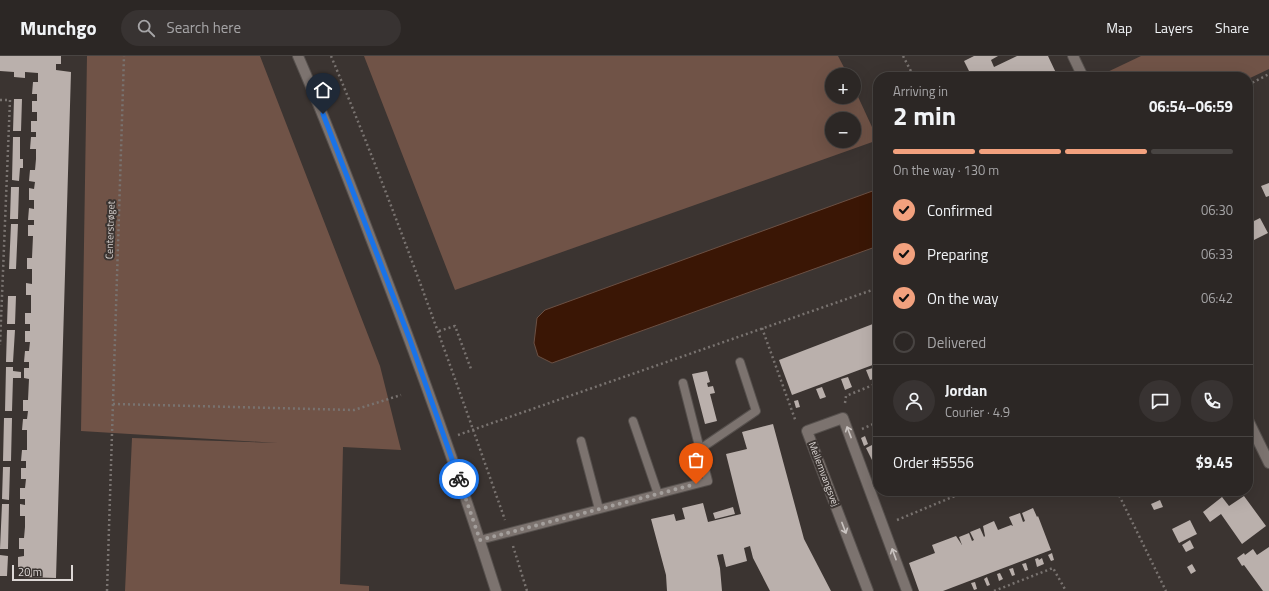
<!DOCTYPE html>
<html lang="en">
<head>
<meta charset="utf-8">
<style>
  :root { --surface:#2c2725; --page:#383332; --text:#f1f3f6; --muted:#a6a5a7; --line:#484442; --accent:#f2a17e }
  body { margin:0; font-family:"Titillium Web",sans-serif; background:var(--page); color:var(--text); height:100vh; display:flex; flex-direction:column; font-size:15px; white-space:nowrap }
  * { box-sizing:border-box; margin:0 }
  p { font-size:13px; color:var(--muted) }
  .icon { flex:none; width:22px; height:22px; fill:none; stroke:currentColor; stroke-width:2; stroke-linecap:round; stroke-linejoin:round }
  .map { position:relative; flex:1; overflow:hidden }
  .panel { position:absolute; left:873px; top:16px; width:380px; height:424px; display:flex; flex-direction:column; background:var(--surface); border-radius:16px; box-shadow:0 4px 16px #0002,0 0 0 1px var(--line) }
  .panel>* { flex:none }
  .fabs { position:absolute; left:825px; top:12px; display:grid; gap:8px }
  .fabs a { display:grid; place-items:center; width:36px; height:36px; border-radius:50%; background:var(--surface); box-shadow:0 4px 16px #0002,0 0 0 1px var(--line); font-size:20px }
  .scale { position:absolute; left:12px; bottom:10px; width:61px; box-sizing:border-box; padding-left:4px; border:2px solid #ddd8d6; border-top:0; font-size:11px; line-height:14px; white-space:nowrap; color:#ddd8d6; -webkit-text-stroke:3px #3b3431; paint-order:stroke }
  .pin { position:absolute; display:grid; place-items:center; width:34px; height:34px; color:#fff; margin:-41px -17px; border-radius:50% 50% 50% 0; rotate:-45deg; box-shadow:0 0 4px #0007 }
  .pin .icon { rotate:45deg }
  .courier { position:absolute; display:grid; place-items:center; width:40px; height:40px; margin:-20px; border:3px solid #1a73e8; border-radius:50%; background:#fff; color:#222; box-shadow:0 1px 5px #0007 }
  .headline em { font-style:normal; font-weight:700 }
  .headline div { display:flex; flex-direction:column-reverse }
  .headline { display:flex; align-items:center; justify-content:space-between; height:68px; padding:0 20px }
  h1 { font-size:26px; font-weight:700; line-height:30px }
  .bar { display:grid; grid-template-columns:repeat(4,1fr); gap:6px 4px; align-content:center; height:48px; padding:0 20px }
  .bar i { height:5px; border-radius:3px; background:var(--line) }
  .bar .selected { background:var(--accent) }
  .bar p { grid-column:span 4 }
  .line { display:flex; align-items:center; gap:10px; padding:0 20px; border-top:1px solid var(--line) }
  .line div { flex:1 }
  .round { display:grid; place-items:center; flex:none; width:42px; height:42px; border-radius:21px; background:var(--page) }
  ol { padding:0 20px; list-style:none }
  li { display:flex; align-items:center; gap:12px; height:44px }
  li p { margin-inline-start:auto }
  li .icon { padding:4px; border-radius:50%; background:var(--accent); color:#111; stroke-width:4 }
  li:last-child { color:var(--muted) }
  li i { width:22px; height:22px; border:2px solid var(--line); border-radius:50% }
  header { display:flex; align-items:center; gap:24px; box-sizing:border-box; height:56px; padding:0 20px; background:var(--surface); border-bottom:1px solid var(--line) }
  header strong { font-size:19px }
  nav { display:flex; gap:22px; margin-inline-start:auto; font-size:14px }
  .search { width:280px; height:36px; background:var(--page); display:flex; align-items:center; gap:10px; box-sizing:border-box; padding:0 14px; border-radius:22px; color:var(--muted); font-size:15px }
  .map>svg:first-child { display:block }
</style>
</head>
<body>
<header>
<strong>Munchgo</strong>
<div class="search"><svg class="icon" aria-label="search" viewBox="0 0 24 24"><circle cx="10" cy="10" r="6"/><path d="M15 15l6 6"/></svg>Search here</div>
<nav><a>Map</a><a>Layers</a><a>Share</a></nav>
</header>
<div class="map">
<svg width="1269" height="535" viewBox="0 0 1269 535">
  <rect width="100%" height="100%" fill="#3b3431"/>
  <path fill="#705347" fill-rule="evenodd" d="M 87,0 L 260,0 L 380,310 L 401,394 L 343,391 L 340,528 L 369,530 L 369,535 L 125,535 L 132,382 L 278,387 L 81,375 Z
    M 364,0 L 838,0 L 848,19 L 832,19 L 832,41 L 854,41 L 854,32 L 878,84 L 455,234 ZM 832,63 L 854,63 L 854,85 L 832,85 Z
    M 1141,0 L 1269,0 L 1269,13 L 1248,23 L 1248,21 L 1102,21 L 1101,19 Z"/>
  <path fill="#3a1605" stroke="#6b5044" d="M 878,133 L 878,190 L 552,307 L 538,300 L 534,287 L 537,262 L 545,254 Z"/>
  <path fill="#bab0ac" d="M 0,0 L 61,0 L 61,8 L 56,8 L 56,14 L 71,16 L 56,522 L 23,521 L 23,511 L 18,511 L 18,501 L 24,500 L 24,493 L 19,493 L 19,482 L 24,482 L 25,471 L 25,460 L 20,460 L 20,448 L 25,449 L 25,443 L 20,443 L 20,432 L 25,432 L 26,423 L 21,423 L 21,412 L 26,412 L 26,405 L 21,405 L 22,394 L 27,394 L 27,374 L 22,374 L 23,363 L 27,363 L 28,355 L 23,355 L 23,344 L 28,344 L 29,323 L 24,322 L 24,312 L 29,312 L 29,306 L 24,306 L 25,295 L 29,295 L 30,286 L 25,286 L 25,275 L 30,275 L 30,268 L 25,268 L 25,257 L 31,257 L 31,239 L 26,239 L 26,227 L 32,228 L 32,213 L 27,213 L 27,202 L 32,202 L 33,180 L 28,180 L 28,169 L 34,169 L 34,164 L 28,164 L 29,152 L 34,153 L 34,144 L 29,144 L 29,132 L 34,133 L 35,126 L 29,125 L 30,114 L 35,114 L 36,103 L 36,93 L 30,93 L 31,81 L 36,81 L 36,76 L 31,76 L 31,65 L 37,65 L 37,56 L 32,56 L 32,45 L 37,45 L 37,38 L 32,38 L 33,26 L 38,26 L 38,17 L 25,16 L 25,22 L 14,21 L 14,16 L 0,15 Z
    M 974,0 L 998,0 L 991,4 L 994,11 L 1017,0 L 1048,0 L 1057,19 L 1051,21 L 972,21 L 964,5 Z
    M 14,43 L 22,43 L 21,75 L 13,75 Z
    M 13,81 L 20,81 L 20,103 L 23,103 L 23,112 L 20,112 L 19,125 L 12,124 Z
    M 1269,127 L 1269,140 L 1266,141 L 1261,130 Z
    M 11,131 L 19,131 L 18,163 L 10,163 Z
    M 1248,156 L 1252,166 L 1260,162 L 1268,177 L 1248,187 Z
    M 11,168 L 18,168 L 16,213 L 9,213 Z
    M 1248,199 L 1253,214 L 1251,214 L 1253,222 L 1248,223 Z
    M 8,240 L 16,240 L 15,268 L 7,268 Z
    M 878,266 L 878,307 L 792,339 L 779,304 Z
    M 7,274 L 15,274 L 13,306 L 6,306 Z
    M 6,311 L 13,311 L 13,315 L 21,316 L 21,322 L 13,322 L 12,355 L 5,355 Z
    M 873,312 L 877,322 L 870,324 L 866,314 Z
    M 707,315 L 710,326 L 707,327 L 708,331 L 713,330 L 715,337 L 710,338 L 717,365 L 705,368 L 692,318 Z
    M 848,321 L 852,331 L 845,334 L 841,323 Z
    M 822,331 L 826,341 L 820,343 L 816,333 Z
    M 798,344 L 800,351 L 796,352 L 794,345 Z
    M 4,362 L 12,362 L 11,405 L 3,405 Z
    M 773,368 L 804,483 L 831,535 L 770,535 L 753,502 L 750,490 L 744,492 L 747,505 L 726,511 L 723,498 L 717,499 L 720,512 L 722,535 L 667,535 L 666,519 L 651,463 L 674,458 L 676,465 L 685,463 L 682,452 L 703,447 L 708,466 L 741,458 L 726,398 L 747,393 L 742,376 Z
    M 877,374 L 878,376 L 878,385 L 873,376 Z
    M 865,380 L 868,388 L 864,390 L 861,382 Z
    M 878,386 L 878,416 L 866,392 Z
    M 3,411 L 10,411 L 9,444 L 2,443 Z
    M 1244,440 L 1266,470 L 1242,488 L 1221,458 L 1210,466 L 1203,456 L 1222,441 L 1229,450 Z
    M 1160,444 L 1163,451 L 1154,454 L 1151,448 Z
    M 2,448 L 9,448 L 8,493 L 0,493 Z
    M 733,451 L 735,458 L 715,463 L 713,457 Z
    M 1033,452 L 1037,461 L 1038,460 L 1051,494 L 943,535 L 919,535 L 909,507 L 935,497 L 932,489 L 956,480 L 962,489 L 959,481 L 969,477 L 972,485 L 974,484 L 970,476 L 980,472 L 984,481 L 985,480 L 983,470 L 994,465 L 998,474 L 1011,469 L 1013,470 L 1009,461 L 1020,457 L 1023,466 L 1025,465 L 1022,457 Z
    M 1190,464 L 1197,478 L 1179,487 L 1172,473 Z
    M 1190,484 L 1194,492 L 1186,496 L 1182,489 Z
    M 1269,491 L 1269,535 L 1263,535 L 1244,509 L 1242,510 L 1237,502 L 1244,497 L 1245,499 L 1253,493 L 1257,499 Z
    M 1052,497 L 1054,504 L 1051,505 L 1048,499 Z
    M 0,499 L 8,500 L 7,520 L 0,520 Z
    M 1038,502 L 1039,504 L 1042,502 L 1044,508 L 1037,511 L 1035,503 Z
    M 1026,507 L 1028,514 L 1025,515 L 1022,508 Z
    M 1192,508 L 1196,515 L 1191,518 L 1187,511 Z
    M 1013,512 L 1015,519 L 1012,520 L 1009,513 Z
    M 1000,517 L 1003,523 L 999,525 L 997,518 Z
    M 987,521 L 990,529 L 987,530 L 984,523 Z
    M 975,526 L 977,533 L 974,534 L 971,527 Z"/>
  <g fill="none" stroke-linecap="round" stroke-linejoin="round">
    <defs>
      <path id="service" d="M 633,365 L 658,438
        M 581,385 L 599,453
        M 700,393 L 756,355 L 740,306
        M 480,484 L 708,425 L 683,327"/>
      <path id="minor" d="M 1073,0 L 1083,21
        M 1248,364 L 1269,407
        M 868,535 L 807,375 L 843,362 L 907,535"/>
      <path id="tertiary" d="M 298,0 C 325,62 349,125 373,188 C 417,302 459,418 496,535"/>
    </defs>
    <use href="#service" stroke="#56504d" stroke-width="10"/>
    <use href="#minor" stroke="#56504d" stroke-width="12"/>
    <use href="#tertiary" stroke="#56504d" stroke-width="12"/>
    <path stroke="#797370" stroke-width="2.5" stroke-dasharray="2 3" stroke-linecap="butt" d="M 331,0 C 395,152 450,308 505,464
      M 903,0 L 914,21
      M 1248,29 L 1269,18
      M 0,44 L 10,44 L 0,289
      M 762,272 L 796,366
      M 439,275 L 455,270 L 471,313
      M 845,347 L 846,340 L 878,327
      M 113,348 L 354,354 L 401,339
      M 862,373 L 878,366
      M 458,379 L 878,232
      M 1117,435 L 1166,535
      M 897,464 L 967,435
      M 513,490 L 527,535
      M 107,535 L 124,0
      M 994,535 L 1053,512 L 1066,535"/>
    <use href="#service" stroke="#7c736f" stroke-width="8"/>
    <use href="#minor" stroke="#7c736f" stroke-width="10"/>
    <use href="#tertiary" stroke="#7c736f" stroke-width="10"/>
  </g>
  <defs><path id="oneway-shaft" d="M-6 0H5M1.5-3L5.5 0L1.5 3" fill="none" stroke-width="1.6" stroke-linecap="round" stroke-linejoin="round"/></defs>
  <g stroke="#cac4c1">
    <use href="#oneway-shaft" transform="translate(849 376) rotate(-111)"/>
    <use href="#oneway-shaft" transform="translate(844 472) rotate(69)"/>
    <use href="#oneway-shaft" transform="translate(894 498) rotate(-110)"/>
  </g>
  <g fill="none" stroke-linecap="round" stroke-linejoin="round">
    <path stroke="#a49f9c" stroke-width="4" stroke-dasharray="0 7.2" d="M 459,423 L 480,484 L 696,428"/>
    <path stroke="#1a73e8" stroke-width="5" d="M 323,58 L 410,284 L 459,423"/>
  </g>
  <g text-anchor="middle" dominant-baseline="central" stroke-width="4" stroke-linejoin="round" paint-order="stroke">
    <g font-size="10" fill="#ddd8d6" stroke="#3b3431">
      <text transform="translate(110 174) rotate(-88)">Centerstrøget</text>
      <text transform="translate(824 418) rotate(69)">Mellemvangsvej</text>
    </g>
  </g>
</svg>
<div class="fabs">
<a>+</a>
<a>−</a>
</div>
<div class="scale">20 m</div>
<div class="pin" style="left:696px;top:428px;background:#ea580c"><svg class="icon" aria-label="bag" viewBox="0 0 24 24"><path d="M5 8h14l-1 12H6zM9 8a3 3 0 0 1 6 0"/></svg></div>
<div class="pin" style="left:323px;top:58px;background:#1f2937"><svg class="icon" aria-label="home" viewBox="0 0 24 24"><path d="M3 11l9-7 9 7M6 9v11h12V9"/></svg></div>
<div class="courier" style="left:459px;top:423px"><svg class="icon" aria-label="bike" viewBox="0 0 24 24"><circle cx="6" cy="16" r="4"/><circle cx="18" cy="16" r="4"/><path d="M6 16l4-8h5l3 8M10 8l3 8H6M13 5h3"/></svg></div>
<section class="panel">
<div class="headline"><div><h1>2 min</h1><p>Arriving in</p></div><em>06:54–06:59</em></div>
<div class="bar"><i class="selected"></i><i class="selected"></i><i class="selected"></i><i></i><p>On the way · 130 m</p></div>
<ol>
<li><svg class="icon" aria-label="check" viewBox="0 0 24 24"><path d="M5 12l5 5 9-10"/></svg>Confirmed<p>06:30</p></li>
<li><svg class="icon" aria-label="check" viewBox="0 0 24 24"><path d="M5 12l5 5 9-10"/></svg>Preparing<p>06:33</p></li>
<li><svg class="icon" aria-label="check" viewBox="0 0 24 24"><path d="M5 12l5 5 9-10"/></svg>On the way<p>06:42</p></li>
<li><i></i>Delivered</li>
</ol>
<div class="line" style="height:72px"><a class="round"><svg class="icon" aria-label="person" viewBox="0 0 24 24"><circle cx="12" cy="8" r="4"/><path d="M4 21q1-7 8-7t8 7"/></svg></a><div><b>Jordan</b><p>Courier · 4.9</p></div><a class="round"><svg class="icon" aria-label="chat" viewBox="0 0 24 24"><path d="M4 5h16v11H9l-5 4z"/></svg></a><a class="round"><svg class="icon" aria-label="phone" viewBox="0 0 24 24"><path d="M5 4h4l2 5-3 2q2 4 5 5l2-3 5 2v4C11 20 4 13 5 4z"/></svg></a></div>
<div class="line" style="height:52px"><div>Order #5556</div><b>$9.45</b></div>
</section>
</div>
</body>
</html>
